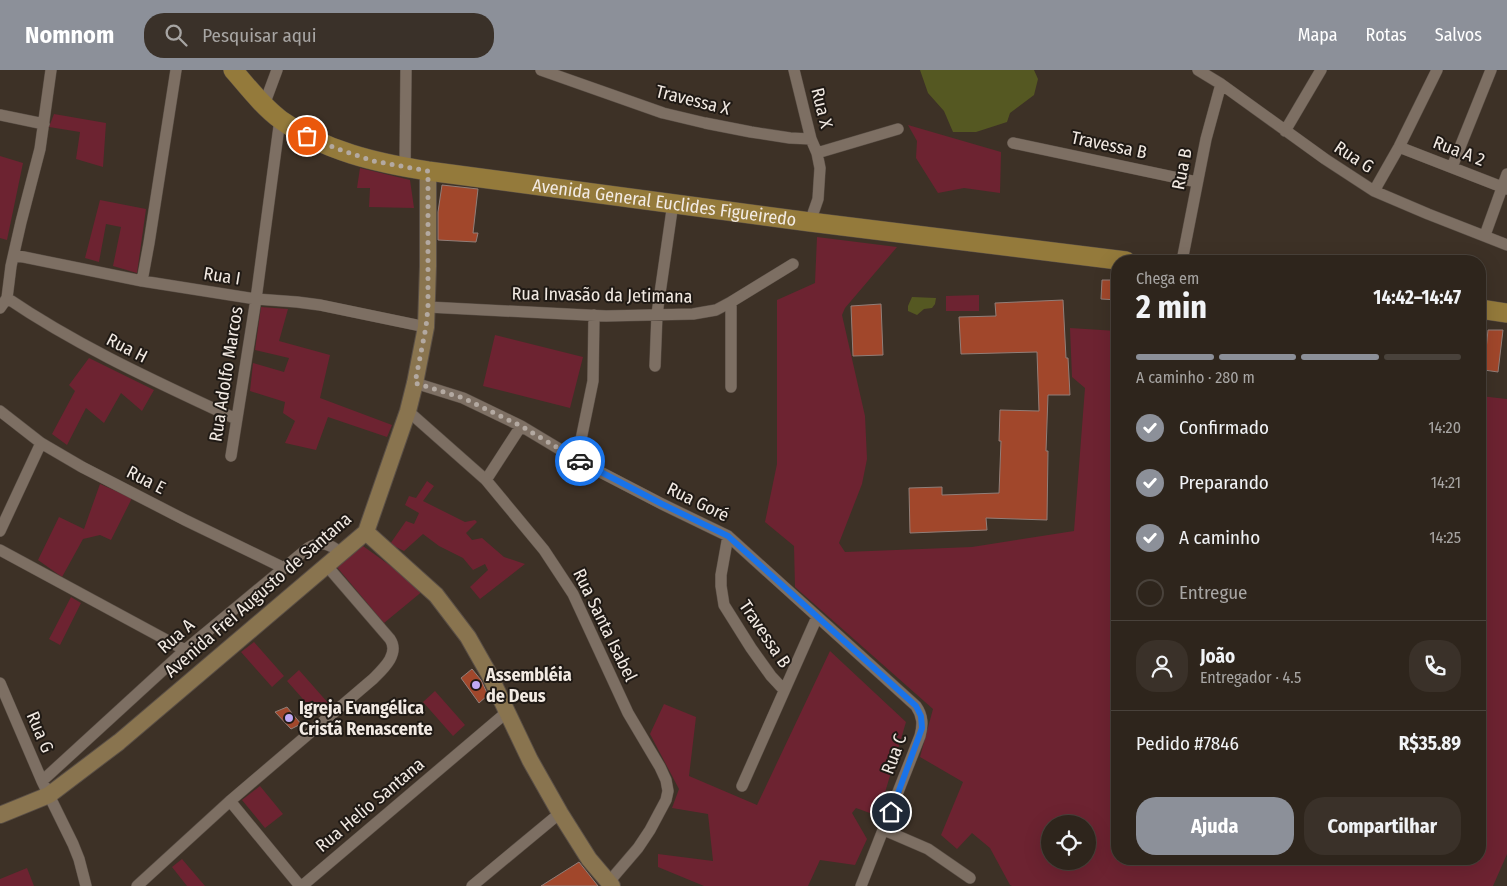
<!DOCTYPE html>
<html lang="pt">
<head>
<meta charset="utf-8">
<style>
  :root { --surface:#2e251c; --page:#3a3129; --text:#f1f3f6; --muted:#a7a5a3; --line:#49423b; --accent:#8c9099 }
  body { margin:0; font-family:"Fira Sans Condensed",sans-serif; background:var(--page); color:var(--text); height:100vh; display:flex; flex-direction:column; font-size:19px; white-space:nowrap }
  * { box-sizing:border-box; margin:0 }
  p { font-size:16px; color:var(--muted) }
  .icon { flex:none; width:28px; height:28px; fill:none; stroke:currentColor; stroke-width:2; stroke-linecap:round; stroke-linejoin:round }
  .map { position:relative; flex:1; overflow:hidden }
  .drawer { position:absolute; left:1111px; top:185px; width:375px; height:610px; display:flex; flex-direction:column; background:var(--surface); border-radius:20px; box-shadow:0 5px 20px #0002,0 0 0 1px var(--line) }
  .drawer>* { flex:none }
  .tools { position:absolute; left:1041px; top:745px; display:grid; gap:10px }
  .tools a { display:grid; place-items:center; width:55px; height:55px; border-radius:50%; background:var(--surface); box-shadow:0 5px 20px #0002,0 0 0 1px var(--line); font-size:25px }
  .pin { position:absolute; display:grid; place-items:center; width:42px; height:42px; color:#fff; margin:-21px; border:2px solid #fff; border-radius:50%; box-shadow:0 1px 5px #0007 }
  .courier { position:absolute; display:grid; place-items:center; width:50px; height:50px; margin:-25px; border:4px solid #1a73e8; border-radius:50%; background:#fff; color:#222; box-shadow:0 1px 6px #0007 }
  .summary em { font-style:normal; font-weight:700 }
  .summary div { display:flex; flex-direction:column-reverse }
  .summary { display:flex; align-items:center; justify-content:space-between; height:85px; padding:0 25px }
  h1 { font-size:32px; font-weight:700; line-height:38px }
  .bar { display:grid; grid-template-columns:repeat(4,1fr); gap:8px 5px; align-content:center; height:60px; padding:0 25px }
  .bar i { height:6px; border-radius:4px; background:var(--line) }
  .bar .active { background:var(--accent) }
  .bar p { grid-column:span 4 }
  .line { display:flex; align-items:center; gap:12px; padding:0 25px; border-top:1px solid var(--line) }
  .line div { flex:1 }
  .round { display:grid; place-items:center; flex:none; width:52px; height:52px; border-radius:20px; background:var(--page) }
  ol { padding:0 25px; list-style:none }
  li { display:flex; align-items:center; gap:15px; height:55px }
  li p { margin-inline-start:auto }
  li .icon { padding:5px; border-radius:50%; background:var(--accent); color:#fff; stroke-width:4 }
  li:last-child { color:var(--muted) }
  li i { width:28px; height:28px; border:2px solid var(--line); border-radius:50% }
  .action { display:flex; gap:10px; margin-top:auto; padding:10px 25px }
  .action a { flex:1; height:58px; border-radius:20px; background:var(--accent); color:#fff; font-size:20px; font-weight:700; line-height:58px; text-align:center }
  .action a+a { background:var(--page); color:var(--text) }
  header { display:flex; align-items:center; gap:30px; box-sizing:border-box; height:70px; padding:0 25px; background:var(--accent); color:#fff }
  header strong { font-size:24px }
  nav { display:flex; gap:28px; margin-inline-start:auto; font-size:18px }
  .search { width:350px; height:45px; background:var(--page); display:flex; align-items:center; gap:12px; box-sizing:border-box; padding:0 18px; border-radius:20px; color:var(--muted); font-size:19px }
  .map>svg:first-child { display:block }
</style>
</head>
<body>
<header>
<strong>Nomnom</strong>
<div class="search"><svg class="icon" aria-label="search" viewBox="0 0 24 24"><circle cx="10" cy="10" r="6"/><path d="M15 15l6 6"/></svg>Pesquisar aqui</div>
<nav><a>Mapa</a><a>Rotas</a><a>Salvos</a></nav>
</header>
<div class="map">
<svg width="1507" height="816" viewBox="0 0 1507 816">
  <rect width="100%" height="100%" fill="#3d3126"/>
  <path fill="#6d2331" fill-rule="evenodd" d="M 54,44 L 106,53 L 103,97 L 76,89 L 80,62 L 49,57 Z
    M 908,55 L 1001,82 L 1000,123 L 964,118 L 938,123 L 916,88 L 917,71 Z
    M 0,86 L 23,93 L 7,170 L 0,168 Z
    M 360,98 L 410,110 L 414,138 L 369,137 L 370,118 L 357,118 Z
    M 100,130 L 146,139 L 137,203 L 113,196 L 121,157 L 106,154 L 99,192 L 85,188 Z
    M 817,167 L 897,177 L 845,238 L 842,245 L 865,346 L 867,389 L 862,414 L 839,473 L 845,482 L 972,477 L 1074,461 L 1085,318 L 1072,307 L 1070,258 L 1117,261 L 1118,789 L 1480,789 L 1480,326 L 1507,329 L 1507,784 L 1493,816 L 1012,816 L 1010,815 L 990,778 L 972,763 L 957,779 L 941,765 L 963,712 L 920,687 L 933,639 L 795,517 L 794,476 L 765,452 L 777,394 L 777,230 L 815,213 ZM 1050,754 L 1088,754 L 1088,791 L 1050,791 Z
    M 979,225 L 979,241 L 946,241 L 946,226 Z
    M 261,237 L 288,239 L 279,271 L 330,285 L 320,328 L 392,355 L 387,367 L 328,347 L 316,380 L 285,373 L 295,351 L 283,343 L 285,332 L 250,321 L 253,293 L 284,302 L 289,288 L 255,280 Z
    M 495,265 L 583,287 L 570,338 L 483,316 Z
    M 89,288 L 154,320 L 142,341 L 121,323 L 104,353 L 86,338 L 67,375 L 52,364 L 75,321 L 69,315 Z
    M 427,411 L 434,416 L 423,431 L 465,452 L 475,450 L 477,452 L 466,463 L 472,470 L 482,468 L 504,487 L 525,494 L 480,529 L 470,517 L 488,500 L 485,494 L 473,500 L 463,488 L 439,476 L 423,464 L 404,481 L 390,474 L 406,451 L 414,454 L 419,443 L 405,435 L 409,426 L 416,428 Z
    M 100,414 L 132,428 L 111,470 L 100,465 L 83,469 L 62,507 L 38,490 L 59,447 L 84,459 Z
    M 363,476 L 424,520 L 384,553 L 336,496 Z
    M 71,527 L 81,533 L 60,575 L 49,569 Z
    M 254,572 L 284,606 L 272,617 L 241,582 Z
    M 830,581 L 906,652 L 878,746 L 856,738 L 852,743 L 867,769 L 855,795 L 820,790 L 808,816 L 704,816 L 658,797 L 658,784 L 713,791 L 708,744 L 672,738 L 679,719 L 650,664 L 664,634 L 696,647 L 689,706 L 757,735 Z
    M 299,600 L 329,634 L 317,645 L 287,611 Z
    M 435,621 L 465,655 L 453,666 L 423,632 Z
    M 260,716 L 283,744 L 265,758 L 242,730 Z
    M 182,789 L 205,816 L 187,816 L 172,797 Z
    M 27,798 L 34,816 L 0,816 L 0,809 Z"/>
  <path fill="#555822" d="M 920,0 L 1034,0 L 1038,9 L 1034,25 L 1010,43 L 1007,52 L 976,62 L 953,62 L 944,41 L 928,23 Z
    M 912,227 L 936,228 L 935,234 L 932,238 L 924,239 L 917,245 L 908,241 L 908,236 Z"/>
  <path fill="#a1472b" stroke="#917e78" d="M 442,115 L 478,119 L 473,163 L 478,163 L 476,172 L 438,170 L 438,142 Z
    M 1102,210 L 1118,210 L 1118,230 L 1101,229 Z
    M 1063,230 L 1066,288 L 1068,288 L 1070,325 L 1048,325 L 1046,381 L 1048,381 L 1047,450 L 986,448 L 987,460 L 910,463 L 909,418 L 942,417 L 942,425 L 999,423 L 1001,371 L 999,371 L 1000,340 L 1039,341 L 1037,282 L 961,284 L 959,247 L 996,246 L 995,233 Z
    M 881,234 L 883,285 L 853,286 L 851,236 Z
    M 1488,260 L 1503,260 L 1498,302 L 1484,300 Z
    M 472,599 L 481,610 L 488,625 L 479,633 L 461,608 Z
    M 287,637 L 301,654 L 291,659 L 275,642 Z
    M 579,792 L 598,816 L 541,816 Z"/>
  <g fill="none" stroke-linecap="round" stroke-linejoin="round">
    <defs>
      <path id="street" d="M 541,0 L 663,43 L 705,53 L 751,62 L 790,68 L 811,69
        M 794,0 L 811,69 L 817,83 L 820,98 L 818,129 L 810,152
        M 1198,0 L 1221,14 L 1325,89 L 1374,121 L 1428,144 L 1507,175
        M 264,35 L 277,0
        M 0,45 L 44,54
        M 1285,61 L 1321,0
        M 1013,73 L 1197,112
        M 1399,77 L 1507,119
        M 817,83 L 898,59
        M 405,97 L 406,0
        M 1452,97 L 1491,0
        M 1374,121 L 1399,77 L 1437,0
        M 1485,165 L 1507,104
        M 14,185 L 142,211 L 256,229 L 297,232 L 320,235 L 426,257
        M 1182,191 L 1206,69 L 1221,14
        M 142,211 L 149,173 L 176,0
        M 7,228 C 79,277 157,312 236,349
        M 428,237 L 606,246 L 693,244 L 716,240 L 731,232 L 793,194
        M 0,238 L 7,228 L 11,196 L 21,152 L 40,79 L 51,0
        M 655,296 L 657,244 L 673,133
        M 415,313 L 463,328 L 521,356 L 581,392 L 662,434 L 728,466 L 916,636 C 923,646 923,655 920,666 L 861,816
        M 731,317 L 731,232
        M 0,341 L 41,373 L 82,397 L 185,450 L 284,498
        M 408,341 L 486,410 L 544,480 L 573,524 L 628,643 L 660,697 L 666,710 L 668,721 L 666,730 L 650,760 L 638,778 L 608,813
        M 231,386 L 256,229 L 280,49
        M 577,389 L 593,311 L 594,245
        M 486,410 L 521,356
        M 0,461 L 41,373
        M 728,466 L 721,505 L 721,516 L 724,535 L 751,578 L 771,606 L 784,620
        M 0,480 L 185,580
        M 0,613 L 42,711 L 73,774 L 79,789 L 86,816
        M 42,711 L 185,580 L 308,478 C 321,470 330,474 341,483
        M 742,716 L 817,547
        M 230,731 L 300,816
        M 884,760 L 928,779 L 970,808
        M 137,816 L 230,731 L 373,609 C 383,599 400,584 390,569 L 327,496
        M 302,816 L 507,642
        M 472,816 L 560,743"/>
      <path id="secondary" d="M 366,462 L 436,525 L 468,567 L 489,604 L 530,690 L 560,743 L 589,789 L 612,816
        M 0,745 L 49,725 L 119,672 L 366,462 L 408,341 L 415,313 L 426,257 L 428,196 L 428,101"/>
      <g id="primary">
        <path id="s1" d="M 233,0 C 248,17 263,37 281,50 C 324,81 377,93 428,101 L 810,152 L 1126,191"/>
        <path d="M 1480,239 L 1507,243"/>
      </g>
    </defs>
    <use href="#street" stroke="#5a4f46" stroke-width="12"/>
    <use href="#secondary" stroke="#5a4f46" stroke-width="18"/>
    <use href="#primary" stroke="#5a4f46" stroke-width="20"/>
    <use href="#street" stroke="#7d6f63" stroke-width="11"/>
    <use href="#secondary" stroke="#89744f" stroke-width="16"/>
    <use href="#primary" stroke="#947a3b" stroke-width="19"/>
  </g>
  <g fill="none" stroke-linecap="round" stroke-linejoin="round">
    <path stroke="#b3a9a1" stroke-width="5" stroke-dasharray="0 9" d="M 307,66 L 338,79 L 373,91 L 428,101 L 428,237 L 426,257 L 415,313 L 463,328 L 521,356 L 580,391"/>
    <path stroke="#1a73e8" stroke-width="6" d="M 580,391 L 662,434 L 728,466 L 916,636 L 921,646 L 922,658 L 891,742"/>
  </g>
  <g fill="#bfa9f4" stroke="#201a15" stroke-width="2">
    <circle cx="476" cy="615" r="5"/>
    <circle cx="289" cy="648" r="5"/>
  </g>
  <g text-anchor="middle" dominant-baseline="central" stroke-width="4" stroke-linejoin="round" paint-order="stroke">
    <g font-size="18" fill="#f2eae3" stroke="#201a15">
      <text transform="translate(693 30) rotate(14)">Travessa X</text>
      <text transform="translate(822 38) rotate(76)">Rua X</text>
      <text transform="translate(1109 75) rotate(12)">Travessa B</text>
      <text transform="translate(1459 81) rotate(21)">Rua A 2</text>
      <text transform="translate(1354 87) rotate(33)">Rua G</text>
      <text transform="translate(1182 99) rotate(-79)">Rua B</text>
      <text stroke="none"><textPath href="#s1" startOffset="465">Avenida General Euclides Figueiredo</textPath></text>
      <text transform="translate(222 206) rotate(9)">Rua I</text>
      <text transform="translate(602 225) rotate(1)">Rua Invasão da Jetimana</text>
      <text transform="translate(127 278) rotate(27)">Rua H</text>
      <text transform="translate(226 304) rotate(-81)">Rua Adolfo Marcos</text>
      <text transform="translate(146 410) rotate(27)">Rua E</text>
      <text transform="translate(698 432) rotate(26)">Rua Goré</text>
      <text transform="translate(258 525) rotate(-41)">Avenida Frei Augusto de Santana</text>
      <text transform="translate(605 555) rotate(64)">Rua Santa Isabel</text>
      <text transform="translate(765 564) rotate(56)">Travessa B</text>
      <text transform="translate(176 566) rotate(-41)">Rua A</text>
      <text transform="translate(40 662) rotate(67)">Rua G</text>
      <text transform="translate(894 684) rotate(-70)">Rua C</text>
      <text transform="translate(370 735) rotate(-40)">Rua Helio Santana</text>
    </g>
    <g font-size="18" font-weight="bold" fill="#f2eae3" stroke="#201a15" text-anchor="start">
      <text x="486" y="605">Assembléia<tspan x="486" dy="21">de Deus</tspan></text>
      <text x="299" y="638">Igreja Evangélica<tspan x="299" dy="21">Cristã Renascente</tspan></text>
    </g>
  </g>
</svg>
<div class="tools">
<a><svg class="icon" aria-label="locate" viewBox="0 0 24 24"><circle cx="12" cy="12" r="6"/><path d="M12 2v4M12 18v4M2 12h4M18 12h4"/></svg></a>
</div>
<div class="pin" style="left:307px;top:66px;background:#ea580c"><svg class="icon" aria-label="bag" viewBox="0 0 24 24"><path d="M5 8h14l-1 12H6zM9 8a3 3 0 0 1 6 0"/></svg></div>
<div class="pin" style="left:891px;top:742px;background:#1f2937"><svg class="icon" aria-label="home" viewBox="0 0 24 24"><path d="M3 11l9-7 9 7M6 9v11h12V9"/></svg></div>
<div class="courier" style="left:580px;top:391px"><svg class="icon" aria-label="car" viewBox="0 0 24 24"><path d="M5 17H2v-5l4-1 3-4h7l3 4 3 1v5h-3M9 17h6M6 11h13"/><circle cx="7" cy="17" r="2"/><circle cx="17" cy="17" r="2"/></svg></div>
<section class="drawer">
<div class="summary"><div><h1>2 min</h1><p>Chega em</p></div><em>14:42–14:47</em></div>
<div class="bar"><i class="active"></i><i class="active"></i><i class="active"></i><i></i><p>A caminho · 280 m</p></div>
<ol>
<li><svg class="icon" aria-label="check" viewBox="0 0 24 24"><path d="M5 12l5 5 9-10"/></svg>Confirmado<p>14:20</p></li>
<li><svg class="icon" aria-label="check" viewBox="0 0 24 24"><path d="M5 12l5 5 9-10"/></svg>Preparando<p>14:21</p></li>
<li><svg class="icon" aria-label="check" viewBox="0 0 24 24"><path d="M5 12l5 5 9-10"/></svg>A caminho<p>14:25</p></li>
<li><i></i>Entregue</li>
</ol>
<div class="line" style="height:90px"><a class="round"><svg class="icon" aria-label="person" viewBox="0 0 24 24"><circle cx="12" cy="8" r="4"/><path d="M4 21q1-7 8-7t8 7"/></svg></a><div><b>João</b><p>Entregador · 4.5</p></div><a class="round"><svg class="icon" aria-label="phone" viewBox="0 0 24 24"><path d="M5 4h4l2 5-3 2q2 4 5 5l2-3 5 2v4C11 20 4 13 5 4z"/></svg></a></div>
<div class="line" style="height:65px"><div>Pedido #7846</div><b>R$35.89</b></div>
<div class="action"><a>Ajuda</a><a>Compartilhar</a></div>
</section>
</div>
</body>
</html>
